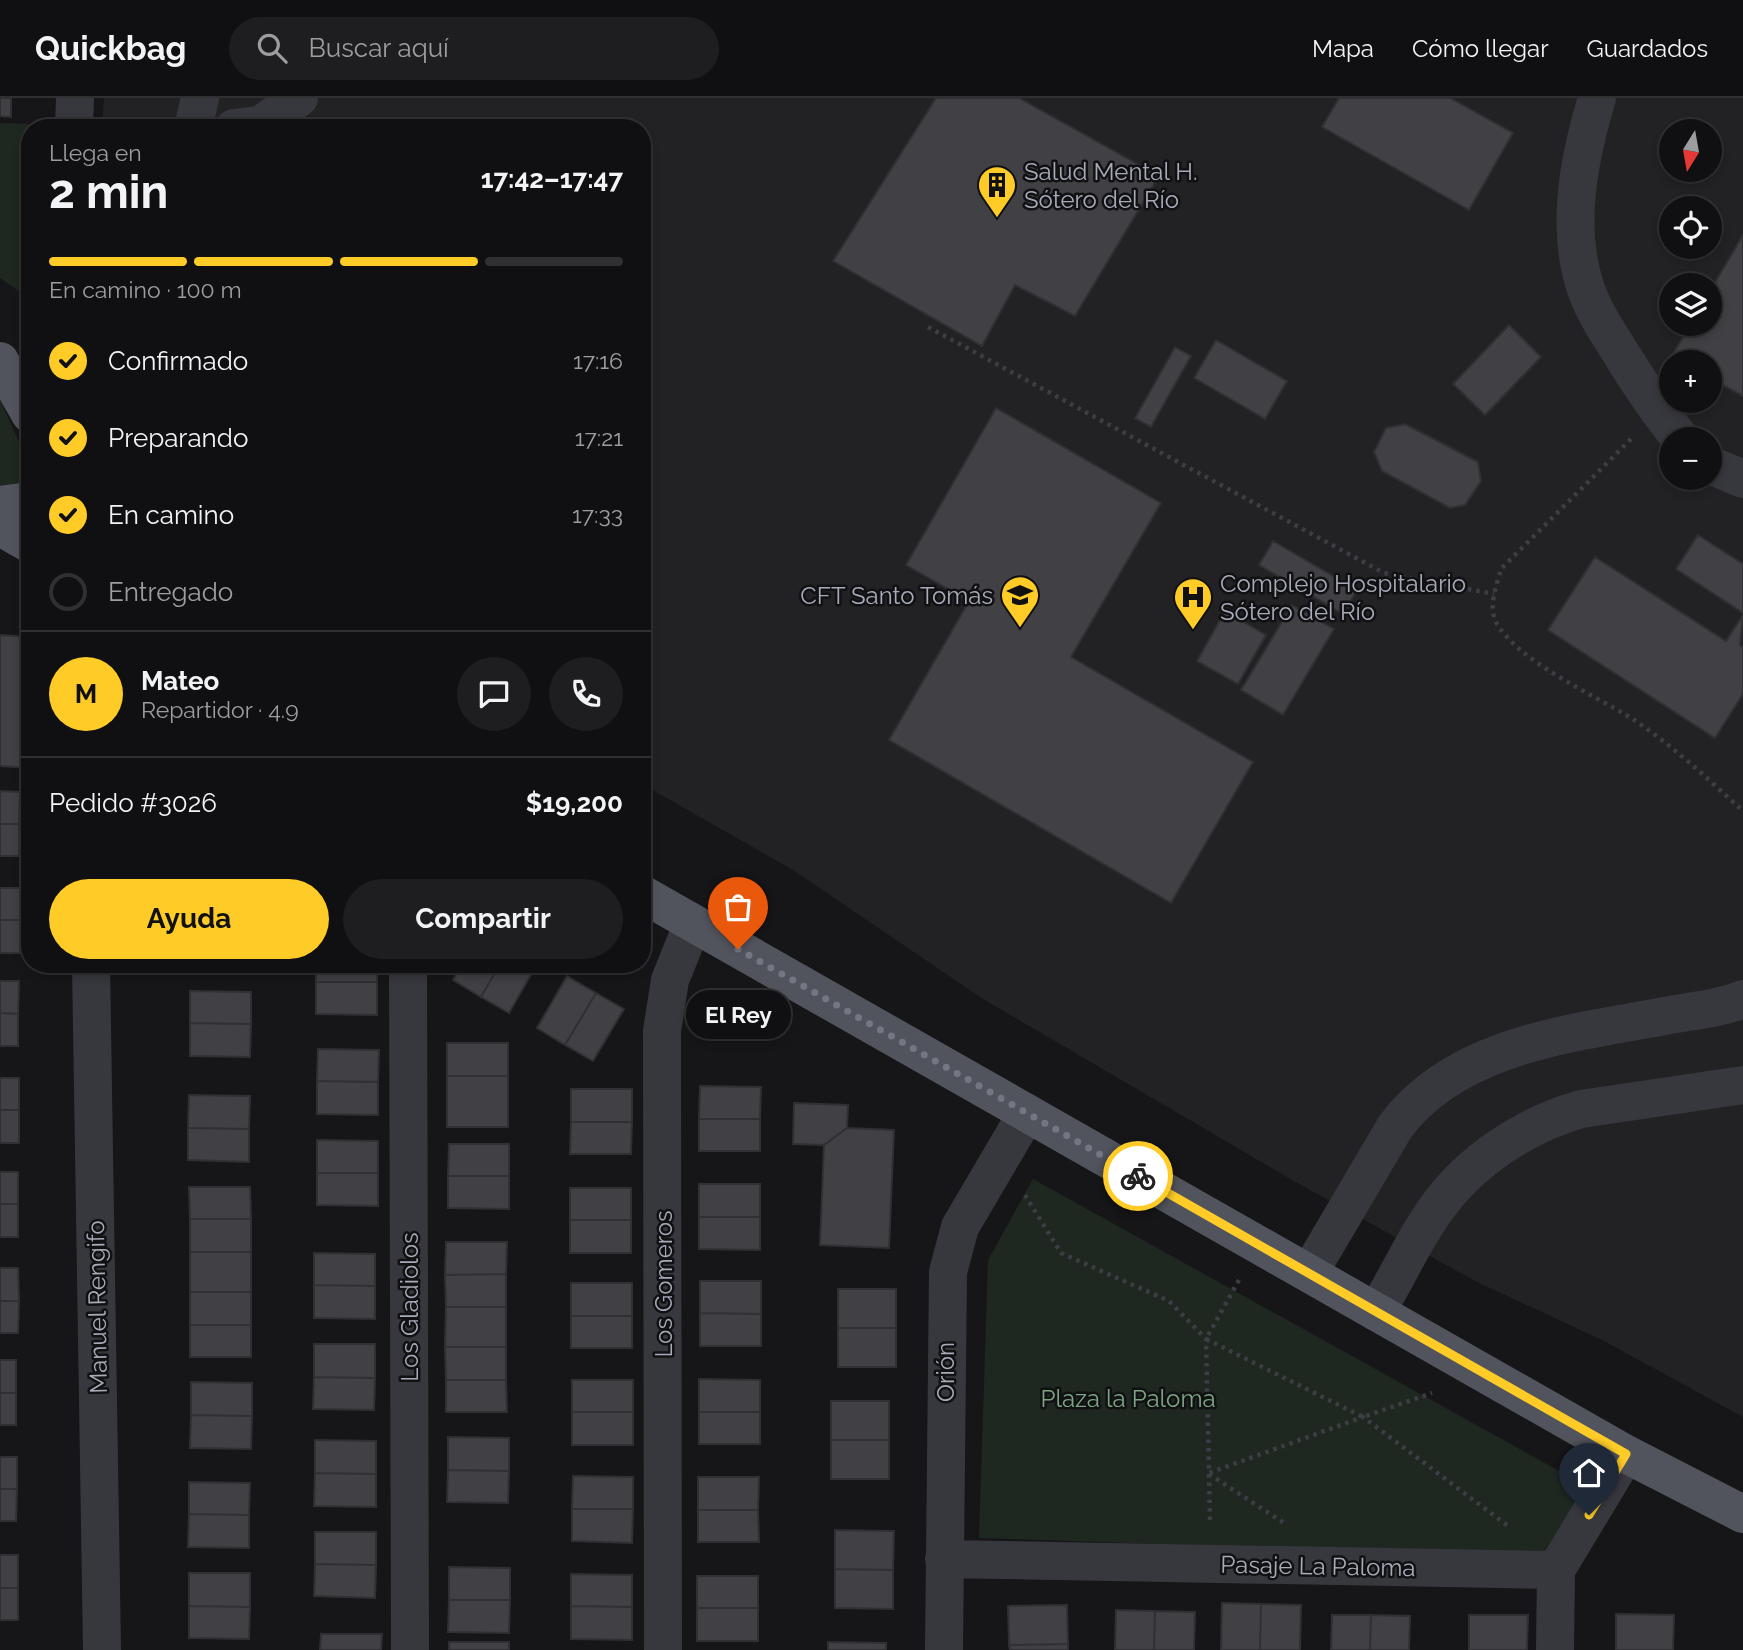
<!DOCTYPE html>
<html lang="es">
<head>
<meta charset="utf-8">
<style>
  :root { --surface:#101012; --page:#1e1e20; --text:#f1f3f6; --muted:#9c9d9f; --line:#303032; --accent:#ffcc27 }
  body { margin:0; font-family:Raleway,sans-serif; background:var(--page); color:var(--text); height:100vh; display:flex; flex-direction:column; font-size:26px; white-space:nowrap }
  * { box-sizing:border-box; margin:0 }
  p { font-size:23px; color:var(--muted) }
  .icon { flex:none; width:38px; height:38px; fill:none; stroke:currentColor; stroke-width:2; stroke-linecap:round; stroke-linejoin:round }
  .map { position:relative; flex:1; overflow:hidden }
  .sheet { position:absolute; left:21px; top:21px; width:630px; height:854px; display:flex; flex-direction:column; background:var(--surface); border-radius:28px; box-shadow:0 4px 10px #0003,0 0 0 2px var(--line) }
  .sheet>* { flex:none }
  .needle { width:46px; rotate:191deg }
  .tools { position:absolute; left:1659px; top:21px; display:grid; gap:14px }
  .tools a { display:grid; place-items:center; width:63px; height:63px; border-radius:50%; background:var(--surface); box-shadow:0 4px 10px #0003,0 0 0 2px var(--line); font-size:35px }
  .pin { position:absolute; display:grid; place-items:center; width:60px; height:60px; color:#fff; margin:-72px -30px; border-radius:50% 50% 50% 0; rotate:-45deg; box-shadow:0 0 7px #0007 }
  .pin .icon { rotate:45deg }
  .courier { position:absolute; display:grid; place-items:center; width:70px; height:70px; margin:-35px; border:5px solid #ffcc27; border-radius:50%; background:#fff; color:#222; box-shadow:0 2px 9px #0007 }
  .bubble { position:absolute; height:49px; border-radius:24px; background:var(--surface); box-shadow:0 4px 10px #0003,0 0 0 2px var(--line); font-size:23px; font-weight:700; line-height:49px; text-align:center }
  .head em { font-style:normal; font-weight:700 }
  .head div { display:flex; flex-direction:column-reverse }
  .head { display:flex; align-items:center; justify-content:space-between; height:119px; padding:0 28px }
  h1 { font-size:46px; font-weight:700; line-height:52px }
  .bar { display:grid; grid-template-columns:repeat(4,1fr); gap:10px 7px; align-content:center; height:84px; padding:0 28px }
  .bar i { height:9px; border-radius:5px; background:var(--line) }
  .bar .on { background:var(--accent) }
  .bar p { grid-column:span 4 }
  .line { display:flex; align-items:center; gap:18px; padding:0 28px; border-top:2px solid var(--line) }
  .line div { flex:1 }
  .round { display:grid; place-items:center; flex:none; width:74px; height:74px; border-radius:37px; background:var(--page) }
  ol { padding:0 28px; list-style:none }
  li { display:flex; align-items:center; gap:21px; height:77px }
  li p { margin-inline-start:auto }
  li .icon { padding:7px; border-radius:50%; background:var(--accent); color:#111; stroke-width:4 }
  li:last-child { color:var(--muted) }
  li i { width:38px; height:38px; border:4px solid var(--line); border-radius:50% }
  .button { display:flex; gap:14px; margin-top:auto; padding:14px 28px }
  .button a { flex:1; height:80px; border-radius:42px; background:var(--accent); color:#111; font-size:28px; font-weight:700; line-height:80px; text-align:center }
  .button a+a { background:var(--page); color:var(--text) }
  header { display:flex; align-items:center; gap:42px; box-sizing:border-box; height:98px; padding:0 35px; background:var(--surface); border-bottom:2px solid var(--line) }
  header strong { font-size:33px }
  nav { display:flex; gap:38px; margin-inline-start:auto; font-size:24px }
  .search { width:490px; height:63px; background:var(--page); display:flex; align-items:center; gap:18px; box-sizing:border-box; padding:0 24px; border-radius:38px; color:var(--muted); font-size:26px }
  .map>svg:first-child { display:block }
</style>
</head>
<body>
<header>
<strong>Quickbag</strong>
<div class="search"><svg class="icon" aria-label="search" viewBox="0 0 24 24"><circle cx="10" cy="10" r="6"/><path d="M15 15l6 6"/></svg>Buscar aquí</div>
<nav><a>Mapa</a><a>Cómo llegar</a><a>Guardados</a></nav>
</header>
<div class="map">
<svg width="1743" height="1552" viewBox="0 0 1743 1552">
  <rect width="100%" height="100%" fill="#161618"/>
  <path fill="#222225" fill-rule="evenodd" d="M 104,0 L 1743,0 L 1743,1319 L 1604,1243 L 1475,1183 L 1292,1082 L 983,901 L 793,772 L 642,686 L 642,30 L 102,30 ZM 1671,33 L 1710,33 L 1710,72 L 1671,72 ZM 1671,110 L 1710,110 L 1710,149 L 1671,149 ZM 1671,187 L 1710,187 L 1710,226 L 1671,226 ZM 1671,264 L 1710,264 L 1710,303 L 1671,303 ZM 1671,341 L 1710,341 L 1710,380 L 1671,380 Z"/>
  <path fill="#1e2720" d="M 0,25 L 36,26 L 36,30 L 30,30 L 30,201 L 0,180 Z
    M 0,302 L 30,368 L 30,388 L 15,394 L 0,387 Z
    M 1033,1081 L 1588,1389 L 1549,1459 L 979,1440 L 988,1162 Z"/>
  <path fill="#404045" stroke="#303034" stroke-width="2" d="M 0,0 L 11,0 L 11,19 L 0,18 Z
    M 936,0 L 1019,0 L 1159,78 L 1075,218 L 1015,187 L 982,248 L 833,163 Z
    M 1339,0 L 1450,0 L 1513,35 L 1469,112 L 1322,29 Z
    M 1743,137 L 1743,298 L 1710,280 L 1710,264 L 1681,264 L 1671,259 L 1691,226 L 1710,226 L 1710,193 Z
    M 1509,227 L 1541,259 L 1485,317 L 1453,286 Z
    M 1216,242 L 1287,283 L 1265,321 L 1194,280 Z
    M 1175,249 L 1191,258 L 1151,329 L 1135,320 Z
    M 996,310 L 1161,405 L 1071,559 L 1253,664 L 1171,805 L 889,642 L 969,503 L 906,467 Z
    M 1405,326 L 1478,364 L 1481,383 L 1465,407 L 1450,410 L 1382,373 L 1374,354 L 1386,330 Z
    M 1698,437 L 1743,466 L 1743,515 L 1676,471 Z
    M 1273,443 L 1357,492 L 1343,516 L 1259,467 Z
    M 1595,459 L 1726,543 L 1743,517 L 1740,547 L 1743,549 L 1743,596 L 1715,640 L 1548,532 Z
    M 1292,507 L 1334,531 L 1283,617 L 1241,592 Z
    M 1225,513 L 1266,537 L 1238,586 L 1197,563 Z
    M 0,537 L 30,539 L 30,670 L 0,668 Z
    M 0,693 L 20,694 L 19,726 L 0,726 Z
    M 0,726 L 19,726 L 19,758 L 0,758 Z
    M 0,790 L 20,790 L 20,822 L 0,822 Z
    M 0,822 L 20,822 L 20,855 L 0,855 Z
    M 190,866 L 251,866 L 251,868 Z
    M 316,866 L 377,866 L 377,884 L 316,884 Z
    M 462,866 L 500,866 L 481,899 L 453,882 Z
    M 500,866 L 537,866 L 509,915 L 481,899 Z
    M 567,878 L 596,895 L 565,947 L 537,930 Z
    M 0,883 L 19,883 L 18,916 L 0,915 Z
    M 316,884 L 377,884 L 377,917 L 316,916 Z
    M 190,893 L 251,894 L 251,926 L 190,925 Z
    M 596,895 L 624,911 L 593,963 L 565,947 Z
    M 0,915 L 18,916 L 18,948 L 0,948 Z
    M 190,925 L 251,926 L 250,959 L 190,958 Z
    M 447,945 L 508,945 L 508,978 L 447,978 Z
    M 318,951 L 379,952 L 378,984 L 317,983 Z
    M 447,978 L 508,978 L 508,1029 L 447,1029 Z
    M 0,980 L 19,980 L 19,1012 L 0,1012 Z
    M 317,983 L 378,984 L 378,1017 L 317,1016 Z
    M 700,988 L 761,989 L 760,1021 L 699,1021 Z
    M 571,991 L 632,991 L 632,1024 L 571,1024 Z
    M 189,997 L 250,998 L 249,1031 L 188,1030 Z
    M 794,1005 L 848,1007 L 847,1030 L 824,1047 L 793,1046 Z
    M 0,1012 L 19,1012 L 19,1045 L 0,1045 Z
    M 699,1021 L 760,1021 L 760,1053 L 699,1053 Z
    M 571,1024 L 632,1024 L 631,1056 L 570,1056 Z
    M 188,1030 L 249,1031 L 249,1064 L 188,1062 Z
    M 847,1030 L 894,1032 L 889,1150 L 820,1147 L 824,1047 Z
    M 317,1042 L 378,1043 L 378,1075 L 317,1075 Z
    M 449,1046 L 509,1046 L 509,1078 L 448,1078 Z
    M 0,1074 L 18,1074 L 18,1106 L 0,1106 Z
    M 317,1075 L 378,1075 L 378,1108 L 317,1107 Z
    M 448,1078 L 509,1078 L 509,1111 L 448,1110 Z
    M 699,1086 L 760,1086 L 760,1119 L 699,1119 Z
    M 189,1089 L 250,1089 L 251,1121 L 190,1121 Z
    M 570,1090 L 631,1090 L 631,1122 L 570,1122 Z
    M 0,1106 L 18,1106 L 18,1139 L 0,1139 Z
    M 699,1119 L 760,1119 L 760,1152 L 699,1151 Z
    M 190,1121 L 251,1121 L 251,1154 L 190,1154 Z
    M 570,1122 L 631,1122 L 631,1155 L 570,1155 Z
    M 446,1144 L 507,1144 L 506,1176 L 445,1177 Z
    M 190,1154 L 251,1154 L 251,1194 L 190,1194 Z
    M 314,1155 L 375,1156 L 375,1188 L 314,1187 Z
    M 0,1170 L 18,1170 L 19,1203 L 0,1203 Z
    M 506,1176 L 506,1209 L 446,1209 L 445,1177 Z
    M 700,1183 L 761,1183 L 761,1216 L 700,1215 Z
    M 571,1185 L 632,1185 L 632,1218 L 571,1218 Z
    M 314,1187 L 375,1188 L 375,1221 L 314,1220 Z
    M 838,1191 L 896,1191 L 896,1230 L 838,1230 Z
    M 190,1194 L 251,1194 L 251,1227 L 190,1227 Z
    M 0,1203 L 19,1203 L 18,1235 L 0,1235 Z
    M 446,1209 L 506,1209 L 506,1249 L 445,1249 Z
    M 700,1215 L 761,1216 L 761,1248 L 700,1248 Z
    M 571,1218 L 632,1218 L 632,1250 L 571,1250 Z
    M 190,1227 L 251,1227 L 251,1259 L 190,1259 Z
    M 838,1230 L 896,1230 L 896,1269 L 838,1269 Z
    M 314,1246 L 375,1246 L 375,1280 L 314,1279 Z
    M 445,1249 L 506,1249 L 506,1282 L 446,1282 Z
    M 0,1262 L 16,1262 L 16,1295 L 0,1295 Z
    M 314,1279 L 375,1280 L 374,1312 L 313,1311 Z
    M 699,1281 L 760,1282 L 760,1314 L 699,1314 Z
    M 446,1282 L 506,1282 L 507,1314 L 446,1314 Z
    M 572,1282 L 633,1282 L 633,1314 L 572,1314 Z
    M 191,1284 L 252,1285 L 252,1318 L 191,1317 Z
    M 0,1295 L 16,1295 L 16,1327 L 0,1327 Z
    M 831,1303 L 889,1303 L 889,1342 L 831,1342 Z
    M 572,1314 L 633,1314 L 633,1347 L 572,1347 Z
    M 699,1314 L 760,1314 L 760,1346 L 699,1346 Z
    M 191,1317 L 252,1318 L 251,1351 L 190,1350 Z
    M 448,1339 L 509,1340 L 509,1373 L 448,1372 Z
    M 315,1342 L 376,1343 L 376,1376 L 315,1375 Z
    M 831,1342 L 889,1342 L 889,1381 L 831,1381 Z
    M 0,1359 L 17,1359 L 17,1391 L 0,1391 Z
    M 448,1372 L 509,1373 L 508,1405 L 447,1404 Z
    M 315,1375 L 376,1376 L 376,1409 L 314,1408 Z
    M 573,1378 L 633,1379 L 633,1411 L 572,1411 Z
    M 698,1379 L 759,1379 L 758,1412 L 698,1412 Z
    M 189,1384 L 250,1385 L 249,1417 L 189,1416 Z
    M 0,1391 L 17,1391 L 16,1423 L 0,1423 Z
    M 572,1411 L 633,1411 L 632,1445 L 572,1443 Z
    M 698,1412 L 758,1412 L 759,1444 L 698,1444 Z
    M 189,1416 L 249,1417 L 249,1450 L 188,1449 Z
    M 835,1432 L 894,1433 L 893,1472 L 835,1471 Z
    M 315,1434 L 376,1434 L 376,1467 L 315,1466 Z
    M 0,1457 L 18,1457 L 18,1490 L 0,1490 Z
    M 315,1466 L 376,1467 L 375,1500 L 314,1498 Z
    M 449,1469 L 510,1470 L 510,1502 L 449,1502 Z
    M 835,1471 L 893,1472 L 893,1511 L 835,1510 Z
    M 189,1475 L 250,1475 L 250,1509 L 189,1508 Z
    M 571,1476 L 632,1477 L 632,1509 L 571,1508 Z
    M 697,1478 L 758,1478 L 758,1510 L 697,1510 Z
    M 0,1490 L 18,1490 L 18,1522 L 0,1522 Z
    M 449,1502 L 510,1502 L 509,1535 L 448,1534 Z
    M 1222,1505 L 1261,1506 L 1260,1552 L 1221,1552 Z
    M 1261,1506 L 1301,1507 L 1300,1552 L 1260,1552 Z
    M 1067,1507 L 1068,1546 L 1009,1547 L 1008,1508 Z
    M 189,1508 L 250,1509 L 249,1541 L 189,1540 Z
    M 571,1508 L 632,1509 L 632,1542 L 571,1541 Z
    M 697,1510 L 758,1510 L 758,1543 L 697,1543 Z
    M 1116,1512 L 1155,1513 L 1154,1552 L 1115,1552 Z
    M 1155,1513 L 1195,1514 L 1194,1552 L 1154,1552 Z
    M 1616,1516 L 1674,1517 L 1673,1552 L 1616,1552 Z
    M 1332,1517 L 1371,1517 L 1370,1552 L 1331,1552 Z
    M 1371,1517 L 1410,1518 L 1409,1552 L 1370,1552 Z
    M 1469,1517 L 1528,1517 L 1527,1552 L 1469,1552 Z
    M 321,1536 L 382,1536 L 381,1552 L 320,1552 Z
    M 449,1544 L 509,1544 L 509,1552 L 449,1552 Z
    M 828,1544 L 886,1545 L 886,1552 L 828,1552 Z
    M 1068,1546 L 1068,1552 L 1010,1552 L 1009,1547 Z"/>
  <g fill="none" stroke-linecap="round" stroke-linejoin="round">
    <path stroke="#3d3e45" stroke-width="4.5" stroke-dasharray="3.5 5" stroke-linecap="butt" d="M 928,229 L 1384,475 L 1494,496
      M 1631,341 L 1501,471 C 1497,486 1488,508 1496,524 C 1516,562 1594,597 1631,620 C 1671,646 1708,681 1743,713
      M 1025,1097 L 1061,1155 L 1169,1203 L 1206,1241 L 1209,1375 L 1363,1319 L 1508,1428
      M 1239,1182 L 1206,1241 L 1363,1319 L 1432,1295
      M 1209,1376 L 1284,1425
      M 1209,1376 L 1210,1423"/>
    <path stroke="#37373e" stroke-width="38" d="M 1597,0 C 1579,60 1565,130 1586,191 C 1595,217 1611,239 1625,262 C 1642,289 1660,316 1681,341
      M 74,30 L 75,0
      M 193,30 L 200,0
      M 234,30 L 260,27 L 299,0
      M 1710,367 L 1743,381
      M 91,866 L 102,1552
      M 408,866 L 410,1552
      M 1309,1175 L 1395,1029 C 1455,947 1572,935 1665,918 C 1690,913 1720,911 1743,901
      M 1376,1214 C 1396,1182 1414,1141 1436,1111 C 1470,1063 1525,1027 1581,1011 L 1743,987
      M 944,1461 L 1556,1472
      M 1556,1472 L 1626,1356
      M 663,1552 L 662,933 L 670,882 L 693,825
      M 944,1552 L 948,1174 L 960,1129 L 1027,1015
      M 1555,1552 L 1556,1472"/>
    <path stroke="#52545d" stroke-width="38" d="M 0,263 L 30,316
      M 0,407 L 30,403
      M 0,429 L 30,446
      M 642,796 L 1626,1356 L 1743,1416"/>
  </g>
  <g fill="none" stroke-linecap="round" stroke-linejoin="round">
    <path stroke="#747781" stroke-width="7" stroke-dasharray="0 12.6" d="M 738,851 L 1138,1078"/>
    <path stroke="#ffcc27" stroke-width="9" d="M 1138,1078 L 1626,1356 L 1589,1417"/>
  </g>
  <defs>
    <symbol id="building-pin" viewBox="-11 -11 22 30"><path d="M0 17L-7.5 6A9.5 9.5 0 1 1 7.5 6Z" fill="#ffcc27" stroke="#111113"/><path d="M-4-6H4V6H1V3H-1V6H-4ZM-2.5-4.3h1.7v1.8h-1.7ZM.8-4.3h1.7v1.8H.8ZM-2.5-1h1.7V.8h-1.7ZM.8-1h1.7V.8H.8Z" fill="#111"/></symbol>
    <symbol id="university-pin" viewBox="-11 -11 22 30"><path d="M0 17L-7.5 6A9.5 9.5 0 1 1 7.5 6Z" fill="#ffcc27" stroke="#111113"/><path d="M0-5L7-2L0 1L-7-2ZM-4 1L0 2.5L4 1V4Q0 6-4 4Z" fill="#111"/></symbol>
    <symbol id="hospital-pin" viewBox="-11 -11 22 30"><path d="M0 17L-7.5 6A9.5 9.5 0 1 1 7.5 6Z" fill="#ffcc27" stroke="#111113"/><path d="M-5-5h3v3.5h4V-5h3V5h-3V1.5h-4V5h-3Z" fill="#111"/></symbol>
  </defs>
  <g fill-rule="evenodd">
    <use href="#building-pin" x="975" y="65" width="44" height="60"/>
    <use href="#university-pin" x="998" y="475" width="44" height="60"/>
    <use href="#hospital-pin" x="1171" y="477" width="44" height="60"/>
  </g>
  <g text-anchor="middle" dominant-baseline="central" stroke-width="5" stroke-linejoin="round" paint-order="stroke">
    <g font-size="24" fill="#a7abb9" stroke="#111113" text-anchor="start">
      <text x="1024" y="73">Salud Mental H.<tspan x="1024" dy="28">Sótero del Río</tspan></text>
      <text x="1220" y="485">Complejo Hospitalario<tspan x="1220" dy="28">Sótero del Río</tspan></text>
      <text x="993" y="497" text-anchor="end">CFT Santo Tomás</text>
    </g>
    <g font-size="24" fill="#a7abb9" stroke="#111113">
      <text transform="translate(663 1186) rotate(-90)">Los Gomeros</text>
      <text transform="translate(97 1209) rotate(-91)">Manuel Rengifo</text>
      <text transform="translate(409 1209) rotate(-90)">Los Gladiolos</text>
      <text transform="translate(945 1274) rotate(-90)">Orión</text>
      <text transform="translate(1318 1468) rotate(1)">Pasaje La Paloma</text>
    </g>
    <g font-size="24" fill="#7ca683" stroke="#111113">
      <text x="1128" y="1300">Plaza la Paloma</text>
    </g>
  </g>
</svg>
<div class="tools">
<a><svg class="needle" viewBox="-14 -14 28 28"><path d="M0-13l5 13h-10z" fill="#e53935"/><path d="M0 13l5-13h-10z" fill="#9c9d9f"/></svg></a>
<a><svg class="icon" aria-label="locate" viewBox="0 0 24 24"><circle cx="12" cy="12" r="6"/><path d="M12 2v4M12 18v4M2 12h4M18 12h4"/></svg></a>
<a><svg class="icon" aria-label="layers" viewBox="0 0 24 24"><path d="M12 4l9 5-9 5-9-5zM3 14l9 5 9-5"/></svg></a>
<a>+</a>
<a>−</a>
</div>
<div class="pin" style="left:738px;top:851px;background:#ea580c"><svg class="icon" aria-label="bag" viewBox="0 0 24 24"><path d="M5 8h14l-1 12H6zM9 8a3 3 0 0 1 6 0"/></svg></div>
<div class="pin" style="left:1589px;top:1417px;background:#1f2937"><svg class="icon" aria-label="home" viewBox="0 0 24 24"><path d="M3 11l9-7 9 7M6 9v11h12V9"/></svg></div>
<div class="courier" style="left:1138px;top:1078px"><svg class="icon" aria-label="bike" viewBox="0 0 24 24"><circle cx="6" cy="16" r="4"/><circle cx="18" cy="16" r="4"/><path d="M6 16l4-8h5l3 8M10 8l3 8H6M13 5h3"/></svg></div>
<div class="bubble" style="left:686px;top:892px;width:105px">El Rey</div>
<section class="sheet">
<div class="head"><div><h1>2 min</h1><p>Llega en</p></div><em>17:42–17:47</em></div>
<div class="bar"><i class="on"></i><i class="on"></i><i class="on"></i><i></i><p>En camino · 100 m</p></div>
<ol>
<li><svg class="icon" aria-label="check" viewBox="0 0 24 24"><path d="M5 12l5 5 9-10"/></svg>Confirmado<p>17:16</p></li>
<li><svg class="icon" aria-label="check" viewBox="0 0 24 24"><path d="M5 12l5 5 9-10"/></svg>Preparando<p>17:21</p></li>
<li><svg class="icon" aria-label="check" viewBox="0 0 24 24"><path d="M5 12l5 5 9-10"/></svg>En camino<p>17:33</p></li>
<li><i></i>Entregado</li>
</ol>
<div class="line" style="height:126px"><b class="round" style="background:var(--accent);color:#111">M</b><div><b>Mateo</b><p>Repartidor · 4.9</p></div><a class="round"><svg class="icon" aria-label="chat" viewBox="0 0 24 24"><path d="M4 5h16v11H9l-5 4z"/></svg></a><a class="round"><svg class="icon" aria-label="phone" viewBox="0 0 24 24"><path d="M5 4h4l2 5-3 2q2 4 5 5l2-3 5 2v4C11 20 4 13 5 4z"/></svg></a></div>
<div class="line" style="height:91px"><div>Pedido #3026</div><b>$19,200</b></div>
<div class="button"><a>Ayuda</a><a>Compartir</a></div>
</section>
</div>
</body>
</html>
